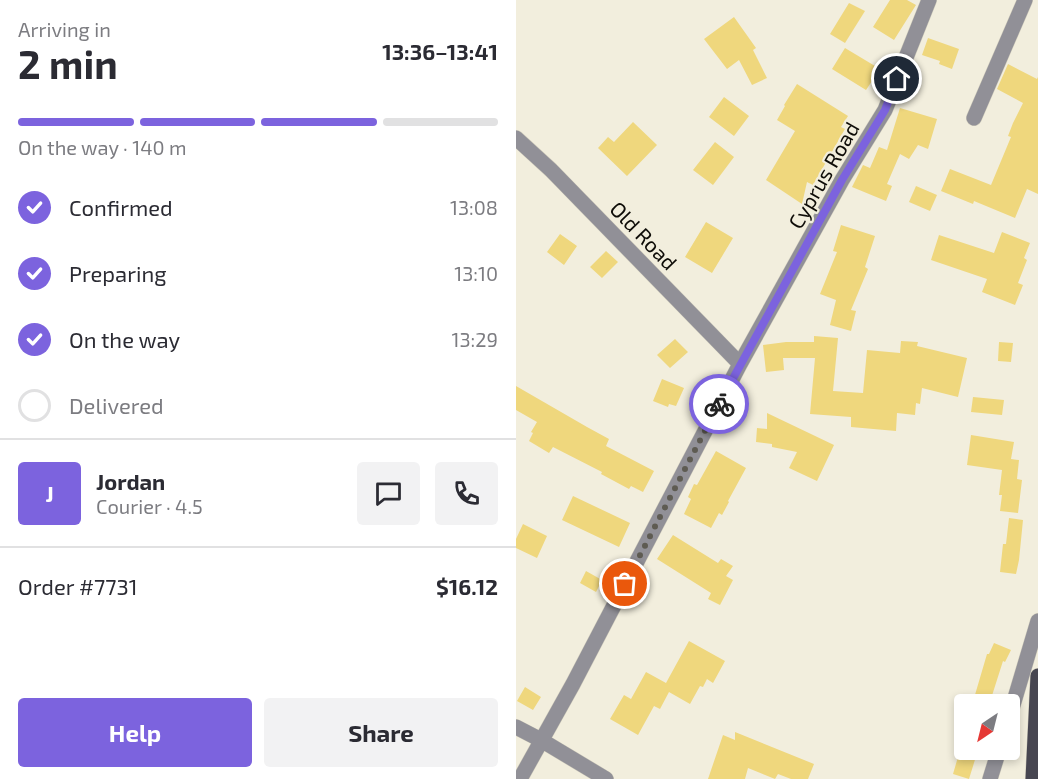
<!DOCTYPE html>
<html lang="en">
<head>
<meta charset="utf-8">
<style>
  :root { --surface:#fff; --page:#f2f2f3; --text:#2b2b33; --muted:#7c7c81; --line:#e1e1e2; --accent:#7c63de }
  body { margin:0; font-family:"Exo 2",sans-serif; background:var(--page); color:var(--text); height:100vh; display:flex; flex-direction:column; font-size:22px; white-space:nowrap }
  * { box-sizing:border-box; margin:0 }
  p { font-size:20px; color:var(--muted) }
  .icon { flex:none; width:33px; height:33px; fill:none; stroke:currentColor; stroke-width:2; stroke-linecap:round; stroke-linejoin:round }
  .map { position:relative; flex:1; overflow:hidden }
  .sheet { display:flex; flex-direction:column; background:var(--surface); width:516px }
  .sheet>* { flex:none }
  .needle { width:39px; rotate:215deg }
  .controls { position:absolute; left:438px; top:694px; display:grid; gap:12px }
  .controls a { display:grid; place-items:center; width:66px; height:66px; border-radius:6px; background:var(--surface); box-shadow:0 3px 9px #0003; font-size:30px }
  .pin { position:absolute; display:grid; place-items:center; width:51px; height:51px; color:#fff; margin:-26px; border:3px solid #fff; border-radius:50%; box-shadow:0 2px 6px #0007 }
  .courier { position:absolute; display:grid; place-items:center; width:60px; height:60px; margin:-30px; border:4px solid #7c63de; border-radius:50%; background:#fff; color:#222; box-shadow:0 2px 8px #0007 }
  .headline em { font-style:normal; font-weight:700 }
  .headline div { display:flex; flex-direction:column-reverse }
  .headline { display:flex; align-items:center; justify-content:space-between; height:102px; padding:0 18px }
  h1 { font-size:39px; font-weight:700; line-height:45px }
  .bar { display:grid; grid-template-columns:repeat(4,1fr); gap:9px 6px; align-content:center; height:72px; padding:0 18px }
  .bar i { height:8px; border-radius:4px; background:var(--line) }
  .bar .on { background:var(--accent) }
  .bar p { grid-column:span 4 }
  .line { display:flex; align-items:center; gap:15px; padding:0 18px; border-top:2px solid var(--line) }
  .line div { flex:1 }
  .round { display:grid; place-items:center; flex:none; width:63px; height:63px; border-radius:6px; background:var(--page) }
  ol { padding:0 18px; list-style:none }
  li { display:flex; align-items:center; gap:18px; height:66px }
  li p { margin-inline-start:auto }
  li .icon { padding:6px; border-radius:50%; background:var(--accent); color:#fff; stroke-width:4 }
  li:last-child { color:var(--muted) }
  li i { width:33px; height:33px; border:3px solid var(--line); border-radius:50% }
  .button { display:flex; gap:12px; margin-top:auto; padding:12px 18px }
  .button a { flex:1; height:69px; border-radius:6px; background:var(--accent); color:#fff; font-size:24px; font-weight:700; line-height:69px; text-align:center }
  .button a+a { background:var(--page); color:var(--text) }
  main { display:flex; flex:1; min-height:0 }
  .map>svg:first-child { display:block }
</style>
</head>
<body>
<main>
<section class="sheet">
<div class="headline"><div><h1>2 min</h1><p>Arriving in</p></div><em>13:36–13:41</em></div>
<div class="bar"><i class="on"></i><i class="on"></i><i class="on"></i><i></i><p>On the way · 140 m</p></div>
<ol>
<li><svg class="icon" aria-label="check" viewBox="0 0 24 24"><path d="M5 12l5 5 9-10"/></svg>Confirmed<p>13:08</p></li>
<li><svg class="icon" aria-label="check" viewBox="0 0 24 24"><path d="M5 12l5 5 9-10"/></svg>Preparing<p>13:10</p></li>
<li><svg class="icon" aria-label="check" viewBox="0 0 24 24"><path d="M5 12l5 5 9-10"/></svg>On the way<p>13:29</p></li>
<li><i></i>Delivered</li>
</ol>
<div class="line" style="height:108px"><b class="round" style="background:var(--accent);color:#fff">J</b><div><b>Jordan</b><p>Courier · 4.5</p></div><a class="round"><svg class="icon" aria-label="chat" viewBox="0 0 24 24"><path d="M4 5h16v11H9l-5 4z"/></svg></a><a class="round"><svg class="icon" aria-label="phone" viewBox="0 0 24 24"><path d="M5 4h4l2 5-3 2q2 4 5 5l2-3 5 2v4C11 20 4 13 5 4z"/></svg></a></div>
<div class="line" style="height:78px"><div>Order #7731</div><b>$16.12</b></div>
<div class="button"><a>Help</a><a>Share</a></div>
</section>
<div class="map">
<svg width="522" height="779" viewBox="0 0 522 779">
  <rect width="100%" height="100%" fill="#f2eedd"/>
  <path fill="#efd77d" d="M 374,0 L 391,0 L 400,5 L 378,40 L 357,27 Z
    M 333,3 L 349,11 L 329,43 L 314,34 Z
    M 218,17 L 240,48 L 237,50 L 251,78 L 236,85 L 223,60 L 211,69 L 188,39 Z
    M 412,38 L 443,49 L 436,69 L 423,64 L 424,61 L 406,55 Z
    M 329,48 L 364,69 L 350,90 L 316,69 Z
    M 492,64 L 521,79 L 522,77 L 522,194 L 511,189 L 499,218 L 458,201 L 457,204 L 425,191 L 434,169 L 475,185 L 495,137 L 492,136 L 497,123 L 507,103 L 481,89 Z
    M 281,84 L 332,116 L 325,127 L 329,129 L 297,185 L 291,182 L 286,204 L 250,180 L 279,131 L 261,120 L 269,106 L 268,105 Z
    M 208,97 L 233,116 L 218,136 L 193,117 Z
    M 384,108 L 421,119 L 412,149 L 402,145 L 393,159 L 384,154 L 371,184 L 376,186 L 370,201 L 336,187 L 347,165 L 354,168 L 363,147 L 371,150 Z
    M 117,122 L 141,145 L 111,176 L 82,148 L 92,137 L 98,142 Z
    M 199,142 L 218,157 L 197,185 L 177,170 Z
    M 400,186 L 421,195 L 414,211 L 393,202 Z
    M 190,222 L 217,238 L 196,273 L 169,257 Z
    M 325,225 L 359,236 L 349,267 L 352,269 L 335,310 L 340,311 L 335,331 L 314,325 L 320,300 L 304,294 L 321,252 L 317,251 Z
    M 486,232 L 514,243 L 508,258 L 511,260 L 502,283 L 507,285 L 499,305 L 466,292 L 471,279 L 415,260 L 423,235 L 478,253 Z
    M 44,234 L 61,246 L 48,265 L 31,252 Z
    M 90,251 L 102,262 L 86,278 L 74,267 Z
    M 298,336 L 322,338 L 317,391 L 347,393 L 351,350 L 384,353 L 385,341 L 402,342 L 401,346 L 451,358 L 442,397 L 406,388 L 404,404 L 400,403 L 399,415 L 381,413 L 380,431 L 335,427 L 335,417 L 294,414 L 299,358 L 267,358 L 268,370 L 250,372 L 247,345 L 270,342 L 298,342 Z
    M 159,339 L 172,352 L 154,368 L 141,355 Z
    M 483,342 L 497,343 L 495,362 L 482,361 Z
    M 146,379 L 168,388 L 160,406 L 153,404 L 152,407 L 137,401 Z
    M 0,386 L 71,427 L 93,439 L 90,446 L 138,471 L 127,492 L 115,486 L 113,489 L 85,474 L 86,472 L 37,447 L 33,453 L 13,441 L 17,433 L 15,432 L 21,422 L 0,410 Z
    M 457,397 L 488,400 L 486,415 L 455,412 Z
    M 251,413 L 318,445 L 301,481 L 273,468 L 281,452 L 256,447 L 256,444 L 240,442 L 241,428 L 251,429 Z
    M 455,435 L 498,442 L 495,459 L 503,460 L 501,479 L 506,480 L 502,513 L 484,511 L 486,495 L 483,495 L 486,470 L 451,465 Z
    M 200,451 L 230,468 L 212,501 L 213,502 L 206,515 L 203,513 L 195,528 L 168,514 L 175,499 L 172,497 L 178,484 L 181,485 Z
    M 57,496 L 114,523 L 103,547 L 46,520 Z
    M 493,518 L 507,520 L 503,560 L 500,574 L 484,572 L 487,544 L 490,544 Z
    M 7,524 L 31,536 L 21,558 L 0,548 L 0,539 Z
    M 157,535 L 202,563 L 205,559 L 217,566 L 210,576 L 217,580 L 204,605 L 192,599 L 195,593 L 141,559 Z
    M 70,571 L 86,580 L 80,592 L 64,583 Z
    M 173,641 L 209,661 L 197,683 L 191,679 L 187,687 L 184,686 L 174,704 L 153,692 L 144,709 L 138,706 L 122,735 L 94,719 L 108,695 L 115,699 L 130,672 L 150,683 Z
    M 478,643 L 495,650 L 489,662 L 487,661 L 473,705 L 456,705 L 471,654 L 473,654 Z
    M 9,687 L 25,697 L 17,710 L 1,701 Z
    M 219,732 L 298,764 L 292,779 L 275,779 L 262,774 L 259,779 L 232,768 L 229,779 L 192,779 L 207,735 L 219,740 Z
    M 444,750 L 462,750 L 453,779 L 437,774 Z"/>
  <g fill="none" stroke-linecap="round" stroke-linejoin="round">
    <defs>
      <path id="minor" d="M 458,118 L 509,0
        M 0,138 L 35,170 L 224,364
        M 0,727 L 25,740 L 90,779
        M 4,779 L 57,684 L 224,364 L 326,180 L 369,110 L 413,0"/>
      <path id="tertiary" d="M 494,715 L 522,621
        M 474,779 L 483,750"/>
      <path id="primary" d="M 517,779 L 522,676"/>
    </defs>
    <use href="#minor" stroke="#cecabb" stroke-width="16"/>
    <use href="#tertiary" stroke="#cecabb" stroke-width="16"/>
    <use href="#primary" stroke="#cecabb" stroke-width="16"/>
    <use href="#minor" stroke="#919097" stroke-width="15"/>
    <use href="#tertiary" stroke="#919097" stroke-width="15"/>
    <use href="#primary" stroke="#474651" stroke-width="15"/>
  </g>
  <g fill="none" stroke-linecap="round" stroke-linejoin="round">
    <path stroke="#5e5b52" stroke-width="6" stroke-dasharray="0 10.8" d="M 109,584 L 203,404"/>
    <path stroke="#7c63de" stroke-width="8" d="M 203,404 L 326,180 L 369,110 L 381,79"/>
  </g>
  <g text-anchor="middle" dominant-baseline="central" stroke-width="4.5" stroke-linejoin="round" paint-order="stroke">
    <g font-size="21" fill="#0e0c07" stroke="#f2eedd">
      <text transform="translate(307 175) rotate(-60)">Cyprus Road</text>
      <text transform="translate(128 235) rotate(46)">Old Road</text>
    </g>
  </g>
</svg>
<div class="controls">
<a><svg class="needle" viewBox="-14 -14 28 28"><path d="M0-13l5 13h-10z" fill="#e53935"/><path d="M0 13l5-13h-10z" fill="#7c7c81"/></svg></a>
</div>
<div class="pin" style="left:109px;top:584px;background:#ea580c"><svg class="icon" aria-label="bag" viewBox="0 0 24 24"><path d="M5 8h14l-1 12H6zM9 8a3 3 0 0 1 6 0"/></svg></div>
<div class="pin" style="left:381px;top:79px;background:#1f2937"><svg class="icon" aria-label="home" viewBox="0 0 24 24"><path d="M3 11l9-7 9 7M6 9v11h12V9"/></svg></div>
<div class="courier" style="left:203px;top:404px"><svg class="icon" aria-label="bike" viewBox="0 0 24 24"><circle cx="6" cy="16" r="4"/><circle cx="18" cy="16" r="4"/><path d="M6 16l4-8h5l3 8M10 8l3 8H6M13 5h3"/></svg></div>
</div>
</main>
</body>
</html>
